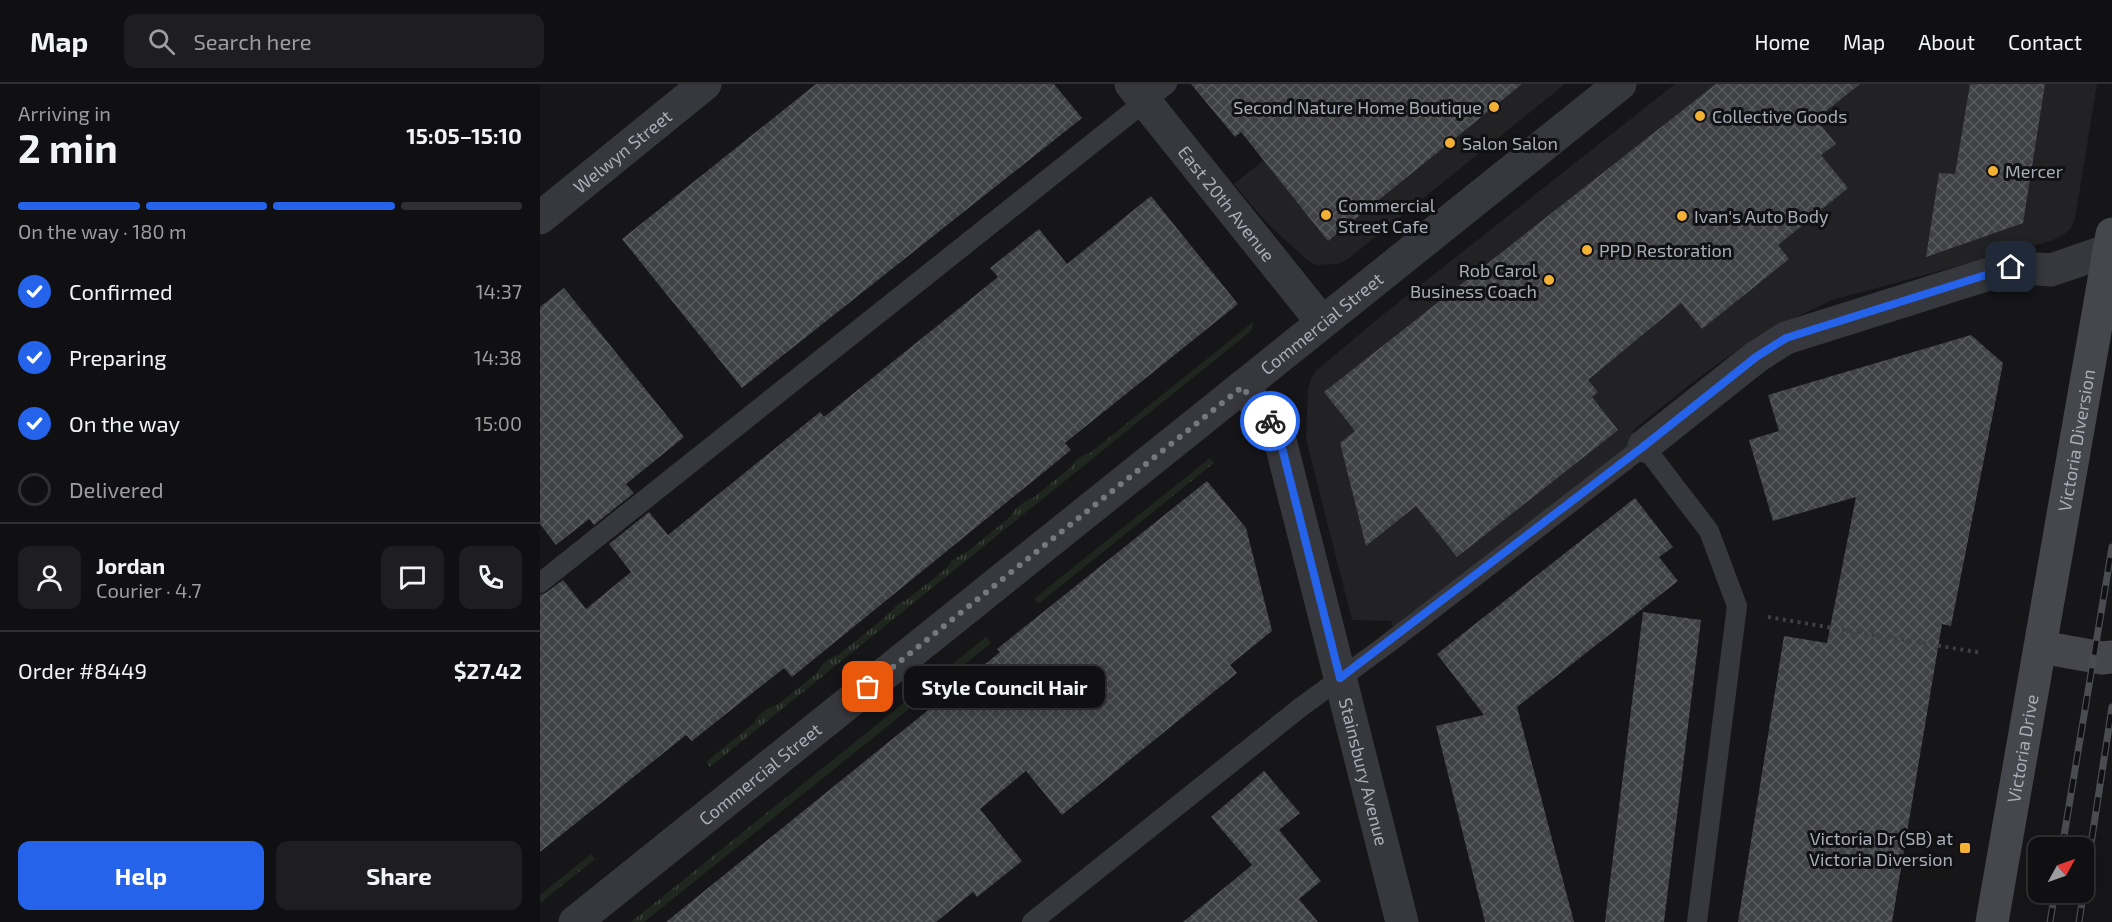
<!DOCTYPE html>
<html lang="en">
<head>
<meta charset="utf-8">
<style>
  :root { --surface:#101012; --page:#1e1e20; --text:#f1f3f6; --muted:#9c9d9f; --line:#303032; --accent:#2563eb }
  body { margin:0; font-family:"Exo 2",sans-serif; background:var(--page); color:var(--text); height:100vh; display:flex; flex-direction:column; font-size:22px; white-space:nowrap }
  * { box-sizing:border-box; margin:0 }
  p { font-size:20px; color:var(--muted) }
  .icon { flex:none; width:33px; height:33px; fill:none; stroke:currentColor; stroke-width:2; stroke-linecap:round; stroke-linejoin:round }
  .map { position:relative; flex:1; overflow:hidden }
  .panel { display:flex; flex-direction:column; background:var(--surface); width:540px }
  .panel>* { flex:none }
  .needle { width:39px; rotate:50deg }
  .tools { position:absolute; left:1488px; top:753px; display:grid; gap:12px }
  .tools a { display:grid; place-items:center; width:66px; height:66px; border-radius:12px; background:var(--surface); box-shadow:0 3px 15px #0003,0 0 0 2px var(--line); font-size:30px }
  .pin { position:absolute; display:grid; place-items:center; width:51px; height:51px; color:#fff; margin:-26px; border-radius:12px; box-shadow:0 3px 9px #0006 }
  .courier { position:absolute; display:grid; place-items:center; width:60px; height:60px; margin:-30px; border:4px solid #2563eb; border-radius:50%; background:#fff; color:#222; box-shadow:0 2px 8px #0007 }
  .bubble { position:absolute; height:42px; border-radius:12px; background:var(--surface); box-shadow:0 3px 15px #0003,0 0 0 2px var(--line); font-size:20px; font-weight:700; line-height:42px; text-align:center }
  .head em { font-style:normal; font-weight:700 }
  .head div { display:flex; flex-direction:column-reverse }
  .head { display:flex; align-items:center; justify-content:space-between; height:102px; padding:0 18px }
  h1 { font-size:39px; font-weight:700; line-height:45px }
  .bar { display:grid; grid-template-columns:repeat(4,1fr); gap:9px 6px; align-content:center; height:72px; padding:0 18px }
  .bar i { height:8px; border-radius:4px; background:var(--line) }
  .bar .current { background:var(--accent) }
  .bar p { grid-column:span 4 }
  .line { display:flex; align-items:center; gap:15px; padding:0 18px; border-top:2px solid var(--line) }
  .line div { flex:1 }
  .round { display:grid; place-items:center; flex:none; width:63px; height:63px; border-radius:12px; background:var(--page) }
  ol { padding:0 18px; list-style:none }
  li { display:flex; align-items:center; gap:18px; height:66px }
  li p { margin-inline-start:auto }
  li .icon { padding:6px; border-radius:50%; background:var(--accent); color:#fff; stroke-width:4 }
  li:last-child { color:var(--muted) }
  li i { width:33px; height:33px; border:3px solid var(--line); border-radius:50% }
  .action { display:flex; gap:12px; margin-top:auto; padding:12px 18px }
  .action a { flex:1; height:69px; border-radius:12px; background:var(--accent); color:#fff; font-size:24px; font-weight:700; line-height:69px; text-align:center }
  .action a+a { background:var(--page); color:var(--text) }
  header { display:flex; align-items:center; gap:36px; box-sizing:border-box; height:84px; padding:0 30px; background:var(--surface); border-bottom:2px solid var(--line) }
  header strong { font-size:28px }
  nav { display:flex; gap:33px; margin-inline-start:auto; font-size:21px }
  .search { width:420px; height:54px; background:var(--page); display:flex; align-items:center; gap:15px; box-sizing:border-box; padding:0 21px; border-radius:12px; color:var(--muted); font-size:22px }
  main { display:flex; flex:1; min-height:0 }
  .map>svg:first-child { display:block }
</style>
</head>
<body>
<header>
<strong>Map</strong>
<div class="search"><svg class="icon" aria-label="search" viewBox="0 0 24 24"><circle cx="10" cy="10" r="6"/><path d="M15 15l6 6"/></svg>Search here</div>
<nav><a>Home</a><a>Map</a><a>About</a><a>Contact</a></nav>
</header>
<main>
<section class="panel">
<div class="head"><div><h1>2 min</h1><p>Arriving in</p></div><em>15:05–15:10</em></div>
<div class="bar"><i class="current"></i><i class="current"></i><i class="current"></i><i></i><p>On the way · 180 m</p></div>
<ol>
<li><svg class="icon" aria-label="check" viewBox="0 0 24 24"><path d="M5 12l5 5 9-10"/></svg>Confirmed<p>14:37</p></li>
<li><svg class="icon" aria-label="check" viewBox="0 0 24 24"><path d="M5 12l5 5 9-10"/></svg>Preparing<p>14:38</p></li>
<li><svg class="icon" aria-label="check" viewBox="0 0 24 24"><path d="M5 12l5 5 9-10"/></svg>On the way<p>15:00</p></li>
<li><i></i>Delivered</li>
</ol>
<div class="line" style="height:108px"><a class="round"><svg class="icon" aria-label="person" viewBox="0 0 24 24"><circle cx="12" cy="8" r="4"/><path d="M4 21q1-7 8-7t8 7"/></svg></a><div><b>Jordan</b><p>Courier · 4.7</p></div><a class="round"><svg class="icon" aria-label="chat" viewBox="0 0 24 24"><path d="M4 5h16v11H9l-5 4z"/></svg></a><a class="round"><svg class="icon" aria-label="phone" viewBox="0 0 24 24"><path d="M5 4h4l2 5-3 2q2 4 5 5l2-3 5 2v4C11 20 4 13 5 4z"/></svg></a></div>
<div class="line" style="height:78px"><div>Order #8449</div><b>$27.42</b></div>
<div class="action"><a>Help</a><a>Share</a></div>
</section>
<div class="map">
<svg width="1572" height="838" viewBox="0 0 1572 838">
  <defs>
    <pattern id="grass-tufts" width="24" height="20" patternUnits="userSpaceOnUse" patternTransform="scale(1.5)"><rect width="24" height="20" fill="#1e261f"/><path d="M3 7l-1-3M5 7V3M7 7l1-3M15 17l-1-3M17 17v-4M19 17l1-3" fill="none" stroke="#3c433d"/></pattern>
    <pattern id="building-cross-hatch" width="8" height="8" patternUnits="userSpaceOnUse" patternTransform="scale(1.5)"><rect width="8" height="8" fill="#404145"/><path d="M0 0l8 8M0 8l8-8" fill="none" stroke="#595a5e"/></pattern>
  </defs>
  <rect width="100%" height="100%" fill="#161618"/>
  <path fill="#222225" d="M 816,0 L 1025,0 L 808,175 L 797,180 L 776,181 L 768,177 L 725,137 L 694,100 L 816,2 Z
    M 1135,0 L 1557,0 L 1535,134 L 1531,144 L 1523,151 L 1511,157 L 1292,216 L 1217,252 L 1157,295 L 1092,347 L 1104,362 L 856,553 L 851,537 L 812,536 L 766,355 L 768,306 L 770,297 L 776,287 L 840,233 Z"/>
  <path fill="url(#grass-tufts)" d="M 713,238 L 712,246 L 170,683 L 166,678 L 214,639 C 218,630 228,623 237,621 L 277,589 C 281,580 289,573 298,571 L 343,535 L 359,519 L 365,517 L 408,483 L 411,477 L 428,467 L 471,432 C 476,423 483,418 493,414 L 530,384 C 535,376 541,371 550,369 Z
    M 670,374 L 674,379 L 498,520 L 495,514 Z
    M 446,553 L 451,559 L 104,838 L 91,838 Z
    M 51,770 L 55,775 L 0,819 L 0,811 Z"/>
  <path fill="url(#building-cross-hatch)" d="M 276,0 L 514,0 L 542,34 L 202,304 L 82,155 Z
    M 651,0 L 982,0 L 788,157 L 701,48 L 695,53 Z
    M 1176,0 L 1320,0 L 1276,35 L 1296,60 L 1281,71 L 1308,104 L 1238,161 L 1249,175 L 1162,245 L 1141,219 L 1048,296 L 1058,308 L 1052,313 L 1078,346 L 917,473 L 876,422 L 826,462 L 800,359 L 815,347 L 784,308 Z
    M 1430,0 L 1505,0 L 1483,139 L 1386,173 L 1399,89 L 1415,90 Z
    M 611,112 L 698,220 L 525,359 L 531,366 L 252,593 L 244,584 L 152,657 L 146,651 L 0,768 L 0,511 L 7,508 L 23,496 L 46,525 L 91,488 L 69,460 L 109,428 L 128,451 L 280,328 L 284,333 L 458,193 L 450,184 L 499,145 L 527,180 Z
    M 24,204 L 144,353 L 86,400 L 94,409 L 54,441 L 49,435 L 16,461 L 0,440 L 0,223 Z
    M 1431,251 L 1463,279 L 1411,542 L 1402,540 L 1352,838 L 1198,838 L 1244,552 L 1287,559 L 1316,413 L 1233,437 L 1209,356 L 1239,347 L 1228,311 Z
    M 667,397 L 706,444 L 732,547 L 690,581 L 697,589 L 522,731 L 486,687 L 440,725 L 482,777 L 437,813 L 433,808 L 396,838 L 126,838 L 460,568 L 457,565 Z
    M 1095,414 L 1133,463 L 1119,473 L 1138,497 L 977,623 L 1034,838 L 945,838 L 896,642 L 944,631 L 897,570 Z
    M 1103,528 L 1161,536 L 1124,838 L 1065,838 Z
    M 724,687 L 760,729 L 739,746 L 781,797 L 759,815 L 778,838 L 643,838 L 712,781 L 671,733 Z"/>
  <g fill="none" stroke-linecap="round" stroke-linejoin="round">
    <path stroke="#3d3f44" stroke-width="4" stroke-dasharray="3 4.5" stroke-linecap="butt" d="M 1228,533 L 1442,569"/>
    <path stroke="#37383d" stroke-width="20" d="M 0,499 L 627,0
      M 492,838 L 761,623 L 846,561 L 1104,362 L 1169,447 L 1197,522 L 1157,838"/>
    <g stroke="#37383d" stroke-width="33">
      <path id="s1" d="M 591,0 L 782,238"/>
      <path id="s2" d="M 0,134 L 165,0"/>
      <path id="s3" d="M 702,303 L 738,348 L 862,838"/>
      <path d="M 1104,362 L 1216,273 L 1246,254 L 1471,183 L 1511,186 L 1572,165"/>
      <path id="s4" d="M 35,838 L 1080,0"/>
    </g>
    <g stroke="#45474d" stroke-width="33">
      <path d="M 1501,563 L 1562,574 L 1572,573"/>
      <path id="s5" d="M 1452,838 L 1572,150"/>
    </g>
    <defs>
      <path id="rail" d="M 1522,764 L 1572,463
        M 1510,838 L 1515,808
        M 1539,838 L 1572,623"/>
    </defs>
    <use href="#rail" stroke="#4a4c52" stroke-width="7"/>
    <use href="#rail" stroke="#111113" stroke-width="4.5" stroke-dasharray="14" stroke-linecap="butt"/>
  </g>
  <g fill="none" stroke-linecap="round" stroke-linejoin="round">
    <path stroke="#757880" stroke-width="6" stroke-dasharray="0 10.8" d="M 328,603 L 702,303 L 730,337"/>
    <path stroke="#2563eb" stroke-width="8" d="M 730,337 L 738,348 L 800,594 L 1104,362 L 1216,273 L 1246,254 L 1471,183"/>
  </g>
  <g fill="#f2b134" stroke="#111113" stroke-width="2">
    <circle cx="954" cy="23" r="6"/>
    <circle cx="1160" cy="32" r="6"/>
    <circle cx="910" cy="59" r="6"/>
    <circle cx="1453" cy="87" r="6"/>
    <circle cx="786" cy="131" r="6"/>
    <circle cx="1142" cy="132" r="6"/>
    <circle cx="1047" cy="166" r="6"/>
    <circle cx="1009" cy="196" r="6"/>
    <rect x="1419" y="758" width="12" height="12" rx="3"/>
  </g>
  <g text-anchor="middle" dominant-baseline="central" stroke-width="6" stroke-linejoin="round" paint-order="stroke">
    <g font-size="18" fill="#a8adb8" stroke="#111113" text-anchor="start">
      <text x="942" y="23" text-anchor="end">Second Nature Home Boutique</text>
      <text x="1172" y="32">Collective Goods</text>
      <text x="922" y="59">Salon Salon</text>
      <text x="1465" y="87">Mercer</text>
      <text x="798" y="121">Commercial<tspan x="798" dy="21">Street Cafe</tspan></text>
      <text x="1154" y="132">Ivan's Auto Body</text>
      <text x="1059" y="166">PPD Restoration</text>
      <text x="997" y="186" text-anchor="end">Rob Carol<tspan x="997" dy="21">Business Coach</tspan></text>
      <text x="1413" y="754" text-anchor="end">Victoria Dr (SB) at<tspan x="1413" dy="21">Victoria Diversion</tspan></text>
    </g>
    <g font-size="18" fill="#a8adb8" stroke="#111113">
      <text stroke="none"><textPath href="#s2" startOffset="106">Welwyn Street</textPath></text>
      <text stroke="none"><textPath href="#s1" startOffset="153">East 20th Avenue</textPath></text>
      <text stroke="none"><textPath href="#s4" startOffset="957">Commercial Street</textPath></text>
      <text stroke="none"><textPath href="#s5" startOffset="489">Victoria Diversion</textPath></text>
      <text stroke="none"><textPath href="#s5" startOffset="176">Victoria Drive</textPath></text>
      <text stroke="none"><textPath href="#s3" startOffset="408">Stainsbury Avenue</textPath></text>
      <text stroke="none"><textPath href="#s4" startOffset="237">Commercial Street</textPath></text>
    </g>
  </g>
</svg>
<div class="tools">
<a><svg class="needle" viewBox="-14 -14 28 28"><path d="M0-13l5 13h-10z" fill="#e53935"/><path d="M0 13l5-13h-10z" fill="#9c9d9f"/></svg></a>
</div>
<div class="pin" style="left:328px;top:603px;background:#ea580c"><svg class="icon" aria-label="bag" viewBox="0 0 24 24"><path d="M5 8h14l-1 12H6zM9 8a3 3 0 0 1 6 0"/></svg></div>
<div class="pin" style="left:1471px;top:183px;background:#1f2937"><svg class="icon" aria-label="home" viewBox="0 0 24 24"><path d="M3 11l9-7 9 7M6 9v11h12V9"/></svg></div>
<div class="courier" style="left:730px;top:337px"><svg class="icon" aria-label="bike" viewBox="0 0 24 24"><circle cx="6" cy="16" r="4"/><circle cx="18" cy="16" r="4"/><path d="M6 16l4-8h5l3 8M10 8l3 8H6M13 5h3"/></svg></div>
<div class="bubble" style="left:364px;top:582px;width:201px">Style Council Hair</div>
</div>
</main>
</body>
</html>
